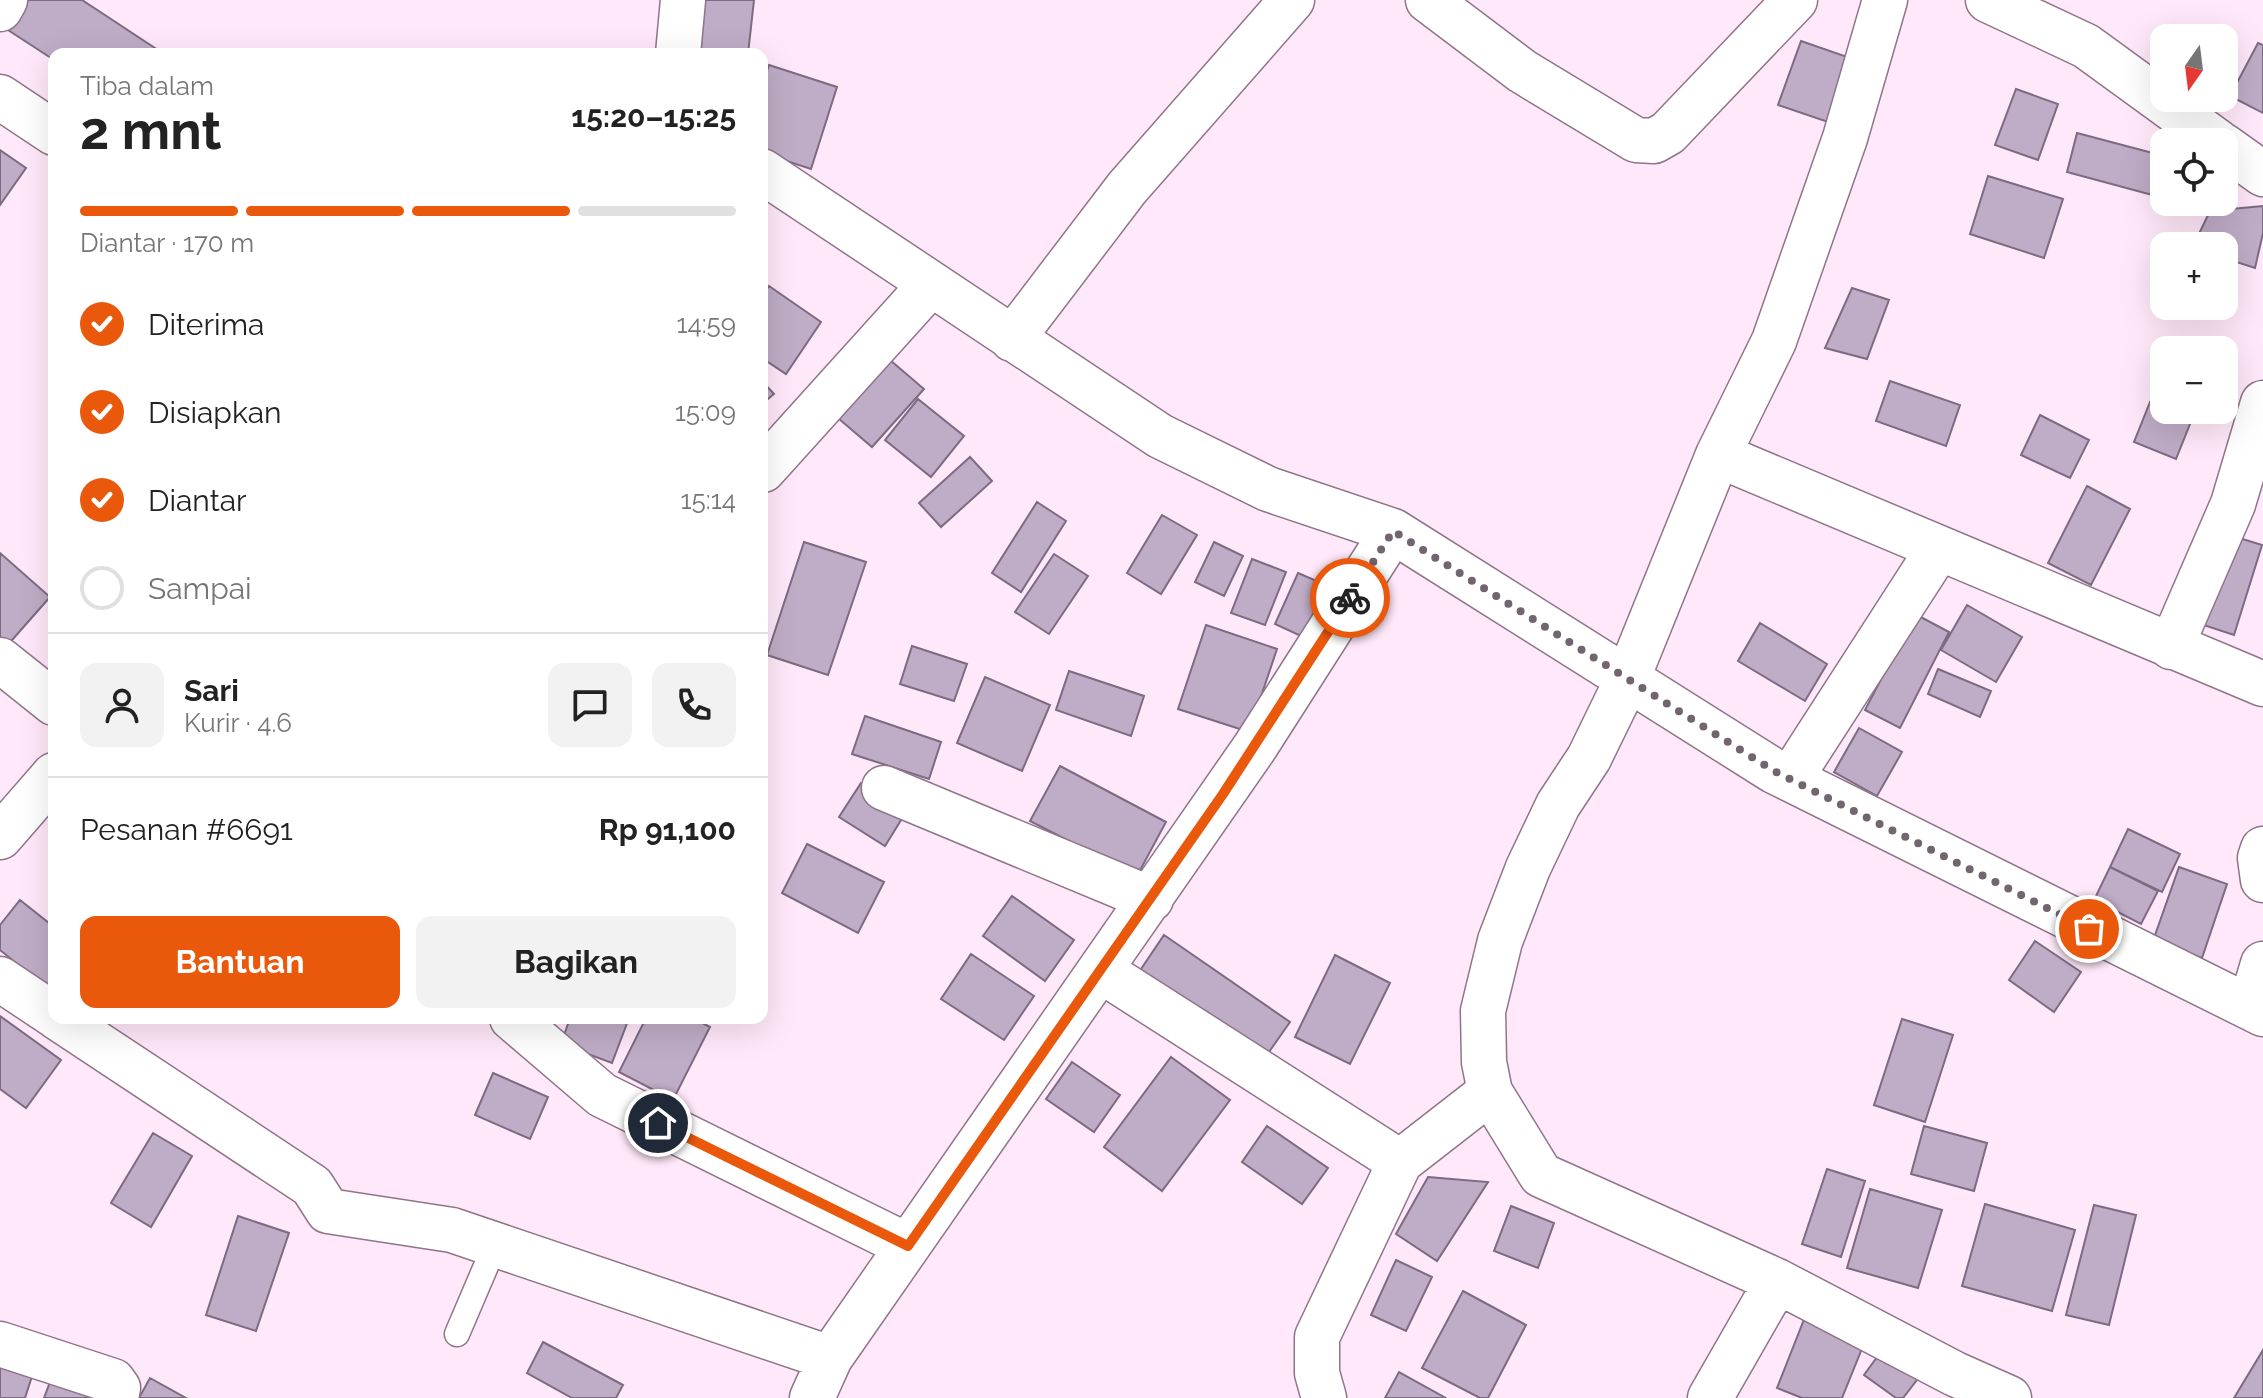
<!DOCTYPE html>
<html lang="id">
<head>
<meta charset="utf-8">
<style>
  :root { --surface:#fff; --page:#f2f2f2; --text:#222; --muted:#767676; --line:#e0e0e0; --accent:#ea580c }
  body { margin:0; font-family:Raleway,sans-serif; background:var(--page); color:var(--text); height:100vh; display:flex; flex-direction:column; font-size:30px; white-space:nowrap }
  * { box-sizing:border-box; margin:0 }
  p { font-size:26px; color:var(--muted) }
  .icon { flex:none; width:44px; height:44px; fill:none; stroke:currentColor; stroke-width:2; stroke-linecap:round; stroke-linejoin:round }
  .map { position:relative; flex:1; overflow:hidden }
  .sheet { position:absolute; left:48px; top:48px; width:720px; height:976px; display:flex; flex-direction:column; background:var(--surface); border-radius:16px; box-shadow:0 8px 32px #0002 }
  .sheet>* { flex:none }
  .needle { width:52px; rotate:194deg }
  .controls { position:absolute; left:2150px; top:24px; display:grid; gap:16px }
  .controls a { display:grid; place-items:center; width:88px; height:88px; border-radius:16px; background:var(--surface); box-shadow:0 8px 32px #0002; font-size:40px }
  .pin { position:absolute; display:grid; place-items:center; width:68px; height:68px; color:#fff; margin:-34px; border:4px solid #fff; border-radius:50%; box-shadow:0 2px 8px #0007 }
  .courier { position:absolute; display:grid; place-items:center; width:80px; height:80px; margin:-40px; border:6px solid #ea580c; border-radius:50%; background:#fff; color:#222; box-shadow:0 2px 10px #0007 }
  .head em { font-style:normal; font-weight:700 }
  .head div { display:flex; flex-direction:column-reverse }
  .head { display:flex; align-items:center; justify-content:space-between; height:136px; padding:0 32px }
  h1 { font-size:52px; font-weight:700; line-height:60px }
  .bar { display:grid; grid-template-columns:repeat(4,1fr); gap:12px 8px; align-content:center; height:96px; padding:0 32px }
  .bar i { height:10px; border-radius:6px; background:var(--line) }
  .bar .active { background:var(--accent) }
  .bar p { grid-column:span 4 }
  .line { display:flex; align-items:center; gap:20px; padding:0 32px; border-top:2px solid var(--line) }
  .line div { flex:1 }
  .round { display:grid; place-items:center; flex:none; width:84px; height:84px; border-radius:16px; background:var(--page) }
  ol { padding:0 32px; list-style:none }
  li { display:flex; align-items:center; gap:24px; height:88px }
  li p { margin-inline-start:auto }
  li .icon { padding:8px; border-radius:50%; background:var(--accent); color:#fff; stroke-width:4 }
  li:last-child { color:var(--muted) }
  li i { width:44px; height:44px; border:4px solid var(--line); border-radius:50% }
  .cta { display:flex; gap:16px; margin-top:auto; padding:16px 32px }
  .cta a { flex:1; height:92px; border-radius:16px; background:var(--accent); color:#fff; font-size:32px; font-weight:700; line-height:92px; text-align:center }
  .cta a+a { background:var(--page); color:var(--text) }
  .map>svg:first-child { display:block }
</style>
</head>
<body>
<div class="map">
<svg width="2263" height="1398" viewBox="0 0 2263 1398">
  <rect width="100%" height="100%" fill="#ffe8f9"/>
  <path fill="#bfacc6" stroke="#7c6b83" stroke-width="2" d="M 28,0 L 82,0 L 164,54 L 54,54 L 54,60 L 8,30 Z
    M 698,0 L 754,0 L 748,54 L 691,54 Z
    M 1801,41 L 1859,61 L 1837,125 L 1778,105 Z
    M 2258,43 L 2263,45 L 2263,113 L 2230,96 Z
    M 769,65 L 837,87 L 811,169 L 762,153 L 762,86 Z
    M 2016,89 L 2058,104 L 2038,160 L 1995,145 Z
    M 2077,133 L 2164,156 L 2156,196 L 2067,172 Z
    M 0,150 L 26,168 L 0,205 Z
    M 1988,176 L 2063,199 L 2044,258 L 1970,234 Z
    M 2263,206 L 2263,233 L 2255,268 L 2224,258 L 2224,246 L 2193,246 L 2210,211 Z
    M 769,286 L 821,322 L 786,374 L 762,358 L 762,296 Z
    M 1852,288 L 1889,300 L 1867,359 L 1825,348 Z
    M 890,360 L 924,389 L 872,447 L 839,419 Z
    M 762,381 L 774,394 L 762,404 Z
    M 1890,381 L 1960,405 L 1946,446 L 1876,421 Z
    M 918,399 L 964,436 L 931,477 L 885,440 Z
    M 2150,402 L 2192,419 L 2176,459 L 2134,442 Z
    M 2040,415 L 2089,440 L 2070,478 L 2021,455 Z
    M 970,457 L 992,481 L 941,527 L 919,503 Z
    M 2087,486 L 2130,509 L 2091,585 L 2048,563 Z
    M 1037,502 L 1066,521 L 1021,592 L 992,573 Z
    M 1162,515 L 1197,535 L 1161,594 L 1127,573 Z
    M 2223,533 L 2262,545 L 2234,635 L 2185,619 Z
    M 804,542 L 866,562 L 828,675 L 767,655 Z
    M 1214,542 L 1243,556 L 1224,596 L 1195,582 Z
    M 0,553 L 50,597 L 5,648 L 0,644 Z
    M 1054,554 L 1088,576 L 1049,634 L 1015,612 Z
    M 1252,559 L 1286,572 L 1265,625 L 1231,613 Z
    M 1298,573 L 1326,585 L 1303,637 L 1275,624 Z
    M 1967,605 L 2022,637 L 1996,682 L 1941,650 Z
    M 1915,614 L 1949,632 L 1900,728 L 1865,710 Z
    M 1760,623 L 1827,664 L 1805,701 L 1738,661 Z
    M 1206,625 L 1277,649 L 1249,732 L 1178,709 Z
    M 912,646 L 967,664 L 954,701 L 900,684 Z
    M 1938,669 L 1991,691 L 1980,717 L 1928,694 Z
    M 1069,671 L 1144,696 L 1131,736 L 1056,710 Z
    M 985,677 L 1050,705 L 1022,771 L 957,743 Z
    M 865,716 L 941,742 L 929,779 L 852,754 Z
    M 1859,728 L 1902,752 L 1877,796 L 1834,772 Z
    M 1060,766 L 1166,822 L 1137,876 L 1030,821 Z
    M 861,783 L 906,812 L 885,846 L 839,817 Z
    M 2128,829 L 2180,854 L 2162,892 L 2110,867 Z
    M 807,844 L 884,882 L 858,933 L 782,893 Z
    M 2110,867 L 2158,891 L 2141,924 L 2094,900 Z
    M 2179,867 L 2227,884 L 2202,958 L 2153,941 Z
    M 1012,896 L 1074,940 L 1045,981 L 983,936 Z
    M 20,900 L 54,927 L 54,994 L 0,950 L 0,925 Z
    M 1164,935 L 1290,1022 L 1262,1062 L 1137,975 Z
    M 2035,941 L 2081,972 L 2054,1012 L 2009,980 Z
    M 971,954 L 1034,996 L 1004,1040 L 941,999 Z
    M 1335,955 L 1390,983 L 1350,1064 L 1295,1037 Z
    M 0,1016 L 61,1060 L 26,1108 L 0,1089 Z
    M 570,1018 L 629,1018 L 612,1063 L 561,1044 Z
    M 646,1018 L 693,1018 L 710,1027 L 673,1100 L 619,1072 Z
    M 1902,1019 L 1953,1035 L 1925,1122 L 1874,1105 Z
    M 1171,1057 L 1230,1100 L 1162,1191 L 1104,1147 Z
    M 1072,1062 L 1120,1095 L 1094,1132 L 1046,1099 Z
    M 493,1073 L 548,1097 L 530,1139 L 475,1115 Z
    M 1267,1126 L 1328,1168 L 1302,1204 L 1242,1162 Z
    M 1924,1126 L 1987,1143 L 1974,1191 L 1911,1174 Z
    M 153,1133 L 192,1156 L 151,1227 L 111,1203 Z
    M 1827,1169 L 1865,1181 L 1841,1257 L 1802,1244 Z
    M 1428,1177 L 1488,1182 L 1437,1261 L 1396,1234 Z
    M 1870,1189 L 1942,1210 L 1918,1288 L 1847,1268 Z
    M 1985,1204 L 2075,1230 L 2052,1311 L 1962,1286 Z
    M 2094,1205 L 2136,1215 L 2109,1325 L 2066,1315 Z
    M 1511,1206 L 1554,1223 L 1538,1268 L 1494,1251 Z
    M 238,1216 L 289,1233 L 256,1331 L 206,1315 Z
    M 1396,1260 L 1432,1277 L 1406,1331 L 1371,1315 Z
    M 1463,1291 L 1526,1325 L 1488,1398 L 1480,1398 L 1422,1368 Z
    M 1805,1317 L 1865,1341 L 1842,1398 L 1802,1398 L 1777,1388 Z
    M 543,1342 L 623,1385 L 616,1398 L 572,1398 L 527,1373 Z
    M 1883,1349 L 1920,1376 L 1903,1398 L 1896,1398 L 1864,1375 Z
    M 2263,1350 L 2263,1398 L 2234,1398 Z
    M 0,1360 L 34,1370 L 25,1398 L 0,1398 Z
    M 1399,1372 L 1446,1398 L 1385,1398 Z
    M 150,1378 L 186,1398 L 139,1398 Z
    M 50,1382 L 96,1398 L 44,1398 Z"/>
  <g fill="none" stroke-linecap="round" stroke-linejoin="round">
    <defs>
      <path id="lane" d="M 457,1334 L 495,1245"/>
      <path id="street" d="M 1428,0 L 1522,71 L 1636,140 L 1654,141 L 1668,133 L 1795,0
        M 1885,0 L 1845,138 L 1774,341 L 1718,455 L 1627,680 L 1589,758 L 1558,805 L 1528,868 L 1500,941 L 1483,1011 L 1484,1062 L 1490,1092 L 1541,1175 L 1777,1281 L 1955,1374 L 2009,1398
        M 1988,0 L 2086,46 L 2218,142
        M 0,9 L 5,0
        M 678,54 L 683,0
        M 0,97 L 54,133
        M 2224,146 L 2263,174
        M 762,171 L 1160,436 L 1268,489 L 1393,531 L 1774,771 L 2263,1014
        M 1012,339 L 1127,188 L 1292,0
        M 1718,455 L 2263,684
        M 763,470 L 931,284
        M 2171,647 L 2233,504 L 2263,403
        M 0,660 L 54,703
        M 1790,779 L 1939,548
        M 884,788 L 1151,899
        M 0,837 L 54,775
        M 2263,849 L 2260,858 L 2263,880
        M 1100,970 L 1400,1162 L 1317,1337 L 1317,1373 L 1324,1398
        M 0,979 L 54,1015
        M 2250,1007 L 2263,964
        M 58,1018 L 312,1186 L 328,1211 L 452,1230 L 830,1358
        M 512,1018 L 602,1095 L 908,1246
        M 1400,1162 L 1490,1092
        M 0,1344 L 113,1381 L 118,1388 L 116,1398
        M 812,1398 L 830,1358 L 1255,747 L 1393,531
        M 1710,1398 L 1777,1281"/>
    </defs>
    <use href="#lane" stroke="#8f7589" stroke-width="27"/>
    <use href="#street" stroke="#8f7589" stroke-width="47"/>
    <use href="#lane" stroke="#fff" stroke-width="24"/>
    <use href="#street" stroke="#fff" stroke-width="44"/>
  </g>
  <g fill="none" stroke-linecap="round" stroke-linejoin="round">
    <path stroke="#73656f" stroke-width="8" stroke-dasharray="0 14.4" d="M 1350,598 L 1393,531 L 1774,771 L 2089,929"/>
    <path stroke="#ea580c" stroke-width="10" d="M 658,1123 L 908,1246 L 1223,794 L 1350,598"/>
  </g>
</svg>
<div class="controls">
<a><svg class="needle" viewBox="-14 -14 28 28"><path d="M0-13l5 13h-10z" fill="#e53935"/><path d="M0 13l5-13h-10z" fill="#767676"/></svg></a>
<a><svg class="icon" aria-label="locate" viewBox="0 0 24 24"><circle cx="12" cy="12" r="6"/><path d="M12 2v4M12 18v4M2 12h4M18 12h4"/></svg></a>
<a>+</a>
<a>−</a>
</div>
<div class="pin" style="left:2089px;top:929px;background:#ea580c"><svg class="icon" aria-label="bag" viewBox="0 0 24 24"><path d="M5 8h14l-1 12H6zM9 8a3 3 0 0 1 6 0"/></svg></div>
<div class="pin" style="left:658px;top:1123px;background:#1f2937"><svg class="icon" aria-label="home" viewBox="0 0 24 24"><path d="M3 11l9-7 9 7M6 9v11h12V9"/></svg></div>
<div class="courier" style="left:1350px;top:598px"><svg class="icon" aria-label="bike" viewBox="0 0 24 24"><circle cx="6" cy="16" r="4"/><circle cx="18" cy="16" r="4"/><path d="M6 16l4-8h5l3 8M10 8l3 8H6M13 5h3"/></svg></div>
<section class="sheet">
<div class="head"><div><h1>2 mnt</h1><p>Tiba dalam</p></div><em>15:20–15:25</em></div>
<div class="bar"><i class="active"></i><i class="active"></i><i class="active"></i><i></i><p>Diantar · 170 m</p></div>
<ol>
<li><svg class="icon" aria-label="check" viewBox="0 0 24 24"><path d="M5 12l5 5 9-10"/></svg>Diterima<p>14:59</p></li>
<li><svg class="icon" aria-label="check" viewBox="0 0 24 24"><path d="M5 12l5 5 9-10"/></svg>Disiapkan<p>15:09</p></li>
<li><svg class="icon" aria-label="check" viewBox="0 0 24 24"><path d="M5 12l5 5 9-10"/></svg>Diantar<p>15:14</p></li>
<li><i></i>Sampai</li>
</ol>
<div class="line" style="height:144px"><a class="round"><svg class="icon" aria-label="person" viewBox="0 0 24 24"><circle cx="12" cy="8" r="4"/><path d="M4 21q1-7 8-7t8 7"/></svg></a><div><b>Sari</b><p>Kurir · 4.6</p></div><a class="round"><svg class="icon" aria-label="chat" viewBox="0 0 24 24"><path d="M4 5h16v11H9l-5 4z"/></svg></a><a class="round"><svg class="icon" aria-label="phone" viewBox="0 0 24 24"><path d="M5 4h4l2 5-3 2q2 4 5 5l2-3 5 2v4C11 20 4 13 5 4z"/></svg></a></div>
<div class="line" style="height:104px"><div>Pesanan #6691</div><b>Rp 91,100</b></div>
<div class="cta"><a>Bantuan</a><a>Bagikan</a></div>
</section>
</div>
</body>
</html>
